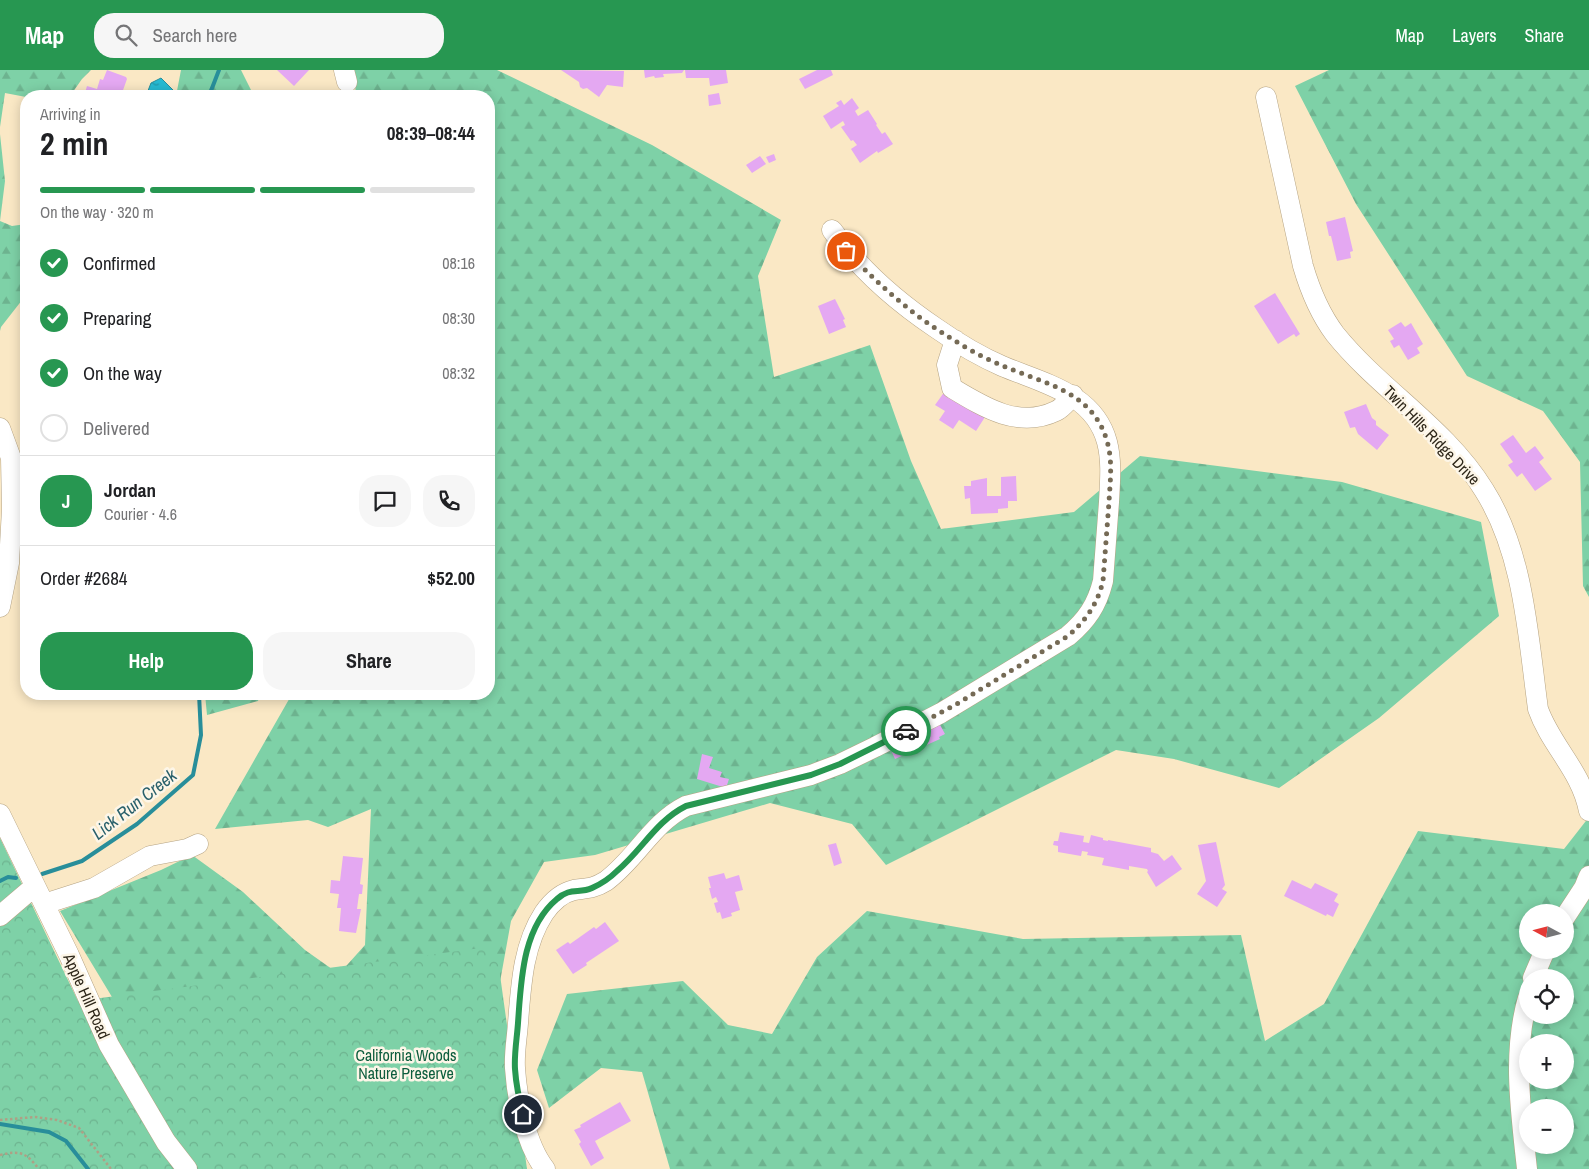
<!DOCTYPE html>
<html lang="en">
<head>
<meta charset="utf-8">
<style>
  :root { --surface:#fff; --page:#f6f6f6; --text:#202124; --muted:#757577; --line:#e0e0e0; --accent:#279751 }
  body { margin:0; font-family:"Archivo Narrow",sans-serif; background:var(--page); color:var(--text); height:100vh; display:flex; flex-direction:column; font-size:19px; white-space:nowrap }
  * { box-sizing:border-box; margin:0 }
  p { font-size:16px; color:var(--muted) }
  .icon { flex:none; width:28px; height:28px; fill:none; stroke:currentColor; stroke-width:2; stroke-linecap:round; stroke-linejoin:round }
  .map { position:relative; flex:1; overflow:hidden }
  .drawer { position:absolute; left:20px; top:20px; width:475px; height:610px; display:flex; flex-direction:column; background:var(--surface); border-radius:20px; box-shadow:0 2px 12px #0003 }
  .drawer>* { flex:none }
  .needle { width:32px; rotate:277deg }
  .fabs { position:absolute; left:1519px; top:834px; display:grid; gap:10px }
  .fabs a { display:grid; place-items:center; width:55px; height:55px; border-radius:50%; background:var(--surface); box-shadow:0 2px 12px #0003; font-size:25px }
  .pin { position:absolute; display:grid; place-items:center; width:42px; height:42px; color:#fff; margin:-21px; border:2px solid #fff; border-radius:50%; box-shadow:0 1px 5px #0007 }
  .courier { position:absolute; display:grid; place-items:center; width:50px; height:50px; margin:-25px; border:4px solid #279751; border-radius:50%; background:#fff; color:#222; box-shadow:0 1px 6px #0007 }
  .overview em { font-style:normal; font-weight:700 }
  .overview div { display:flex; flex-direction:column-reverse }
  .overview { display:flex; align-items:center; justify-content:space-between; height:85px; padding:0 20px }
  h1 { font-size:32px; font-weight:700; line-height:38px }
  .bar { display:grid; grid-template-columns:repeat(4,1fr); gap:8px 5px; align-content:center; height:60px; padding:0 20px }
  .bar i { height:6px; border-radius:4px; background:var(--line) }
  .bar .on { background:var(--accent) }
  .bar p { grid-column:span 4 }
  .line { display:flex; align-items:center; gap:12px; padding:0 20px; border-top:1px solid var(--line) }
  .line div { flex:1 }
  .round { display:grid; place-items:center; flex:none; width:52px; height:52px; border-radius:20px; background:var(--page) }
  ol { padding:0 20px; list-style:none }
  li { display:flex; align-items:center; gap:15px; height:55px }
  li p { margin-inline-start:auto }
  li .icon { padding:5px; border-radius:50%; background:var(--accent); color:#fff; stroke-width:4 }
  li:last-child { color:var(--muted) }
  li i { width:28px; height:28px; border:2px solid var(--line); border-radius:50% }
  .cta { display:flex; gap:10px; margin-top:auto; padding:10px 20px }
  .cta a { flex:1; height:58px; border-radius:20px; background:var(--accent); color:#fff; font-size:20px; font-weight:700; line-height:58px; text-align:center }
  .cta a+a { background:var(--page); color:var(--text) }
  header { display:flex; align-items:center; gap:30px; box-sizing:border-box; height:70px; padding:0 25px; background:var(--accent); color:#fff }
  header strong { font-size:24px }
  nav { display:flex; gap:28px; margin-inline-start:auto; font-size:18px }
  .search { width:350px; height:45px; background:var(--page); display:flex; align-items:center; gap:12px; box-sizing:border-box; padding:0 18px; border-radius:20px; color:var(--muted); font-size:19px }
  .map>svg:first-child { display:block }
</style>
</head>
<body>
<header>
<strong>Map</strong>
<div class="search"><svg class="icon" aria-label="search" viewBox="0 0 24 24"><circle cx="10" cy="10" r="6"/><path d="M15 15l6 6"/></svg>Search here</div>
<nav><a>Map</a><a>Layers</a><a>Share</a></nav>
</header>
<div class="map">
<svg width="1589" height="1099" viewBox="0 0 1589 1099">
  <defs>
    <pattern id="forest-firs" width="22" height="20" patternUnits="userSpaceOnUse" patternTransform="scale(1.25)"><rect width="22" height="20" fill="#7ed1a7"/><path d="M5 1l3.5 6h-7zM16 11l3.5 6h-7z" fill="#6db38f"/></pattern>
    <pattern id="park-crowns" width="20" height="18" patternUnits="userSpaceOnUse" patternTransform="scale(1.25)"><rect width="20" height="18" fill="#7ed1a7"/><path d="M2 6a3 3 0 1 1 6 0M12 15a3 3 0 1 1 6 0" fill="none" stroke="#6db38f"/></pattern>
    <pattern id="water-ripples" width="26" height="14" patternUnits="userSpaceOnUse" patternTransform="scale(1.25)"><rect width="26" height="14" fill="#26bad2"/><path d="M2 4q2-2 4 0t4 0M15 11q2-2 4 0t4 0" fill="none" stroke="#2197aa"/></pattern>
  </defs>
  <rect width="100%" height="100%" fill="#fae8c5"/>
  <path fill="url(#forest-firs)" fill-rule="evenodd" d="M 0,0 L 91,0 L 82,9 L 70,26 L 26,27 L 5,23 L 0,57 Z
    M 181,0 L 241,0 L 254,26 L 176,26 Z
    M 354,0 L 497,0 L 652,75 L 781,150 L 758,206 L 774,307 L 870,275 L 911,391 L 941,459 L 1074,442 L 1140,386 L 1342,412 L 1481,452 L 1499,546 L 1379,648 L 1279,718 L 1174,689 L 1116,680 L 886,795 L 852,754 L 770,733 L 595,785 L 544,792 L 511,851 L 496,934 L 499,1043 L 527,1099 L 216,1099 L 60,841 L 161,800 L 192,785 L 243,822 L 305,880 L 339,904 L 365,875 L 371,739 L 328,757 L 308,750 L 215,759 L 292,624 L 489,624 L 489,26 L 356,26 Z
    M 1329,0 L 1589,0 L 1589,527 L 1583,516 L 1580,392 L 1543,341 L 1467,306 L 1356,134 L 1295,16 Z
    M 0,64 L 5,111 L 0,151 L 12,156 L 26,154 L 26,225 L 1,257 L 0,261 Z
    M 205,624 L 260,624 L 258,631 L 207,645 Z
    M 1589,747 L 1589,1099 L 670,1099 L 642,1002 L 601,998 L 549,1038 L 537,1000 L 567,924 L 683,911 L 728,955 L 772,964 L 817,887 L 867,841 L 1023,869 L 1241,865 L 1265,971 L 1324,934 L 1418,761 L 1564,779 ZM 1528,842 L 1565,842 L 1565,880 L 1528,880 ZM 1528,908 L 1565,908 L 1565,945 L 1528,945 ZM 1528,972 L 1565,972 L 1565,1010 L 1528,1010 ZM 1528,1038 L 1565,1038 L 1565,1075 L 1528,1075 Z"/>
  <path fill="url(#park-crowns)" d="M 0,768 L 78,931 L 496,876 L 527,1099 L 0,1099 Z"/>
  <path fill="url(#water-ripples)" stroke="#288e9a" d="M 161,8 L 176,23 L 176,26 L 146,26 L 151,13 Z"/>
  <g fill="none" stroke-linecap="round" stroke-linejoin="round">
    <path stroke="#288e9a" stroke-width="4" d="M 209,26 L 219,0
      M 42,804 L 82,791 L 137,754 L 193,705 L 201,665 L 199,624
      M 0,811 L 8,807 L 16,808
      M 0,1054 L 49,1062 L 66,1071 L 88,1099"/>
  </g>
  <path fill="#e4a8f2" d="M 107,0 L 126,7 L 127,9 L 122,23 L 120,23 L 119,26 L 84,26 L 87,16 L 97,19 L 100,9 L 103,10 Z
    M 277,0 L 309,0 L 294,16 Z
    M 561,0 L 624,1 L 623,17 L 607,15 L 599,27 L 587,18 L 583,19 L 580,17 L 579,12 Z
    M 644,0 L 684,0 L 682,3 L 663,4 L 664,7 L 655,8 L 654,6 L 645,8 Z
    M 685,0 L 726,0 L 728,13 L 710,16 L 709,8 L 686,8 Z
    M 817,0 L 831,0 L 833,5 L 805,19 L 799,9 Z
    M 719,23 L 721,34 L 709,36 L 708,25 Z
    M 852,28 L 859,38 L 855,41 L 858,46 L 868,40 L 877,54 L 876,55 L 882,64 L 885,62 L 893,74 L 878,83 L 877,81 L 860,93 L 851,79 L 857,75 L 853,70 L 851,71 L 841,57 L 845,55 L 843,51 L 831,59 L 823,46 L 839,36 L 836,33 L 841,30 L 844,35 Z
    M 774,84 L 776,90 L 769,93 L 766,87 Z
    M 760,86 L 766,94 L 752,103 L 746,95 Z
    M 1345,147 L 1353,181 L 1350,182 L 1351,188 L 1337,191 L 1331,166 L 1329,166 L 1326,152 Z
    M 1275,223 L 1300,264 L 1296,267 L 1294,264 L 1278,274 L 1254,236 Z
    M 835,229 L 845,249 L 843,250 L 846,257 L 829,264 L 818,236 Z
    M 1401,252 L 1405,257 L 1411,253 L 1423,274 L 1417,278 L 1420,283 L 1408,290 L 1399,275 L 1394,278 L 1390,271 L 1394,269 L 1388,260 Z
    M 945,321 L 985,347 L 976,361 L 959,350 L 953,359 L 939,350 L 945,341 L 935,335 Z
    M 1366,334 L 1372,348 L 1376,351 L 1376,355 L 1389,365 L 1377,380 L 1358,364 L 1355,357 L 1350,358 L 1344,342 Z
    M 1513,365 L 1526,383 L 1535,376 L 1544,388 L 1539,392 L 1552,409 L 1535,421 L 1522,403 L 1517,407 L 1508,395 L 1513,392 L 1500,374 Z
    M 1016,406 L 1017,431 L 1008,431 L 1008,438 L 998,439 L 998,443 L 971,444 L 970,428 L 965,429 L 964,416 L 971,416 L 971,411 L 987,408 L 987,426 L 1001,426 L 1001,407 Z
    M 939,653 L 945,664 L 939,667 L 940,669 L 895,689 L 889,676 Z
    M 702,684 L 713,687 L 709,698 L 722,702 L 720,707 L 729,709 L 726,718 L 697,709 Z
    M 1060,762 L 1084,766 L 1083,772 L 1089,773 L 1091,765 L 1103,768 L 1103,770 L 1108,771 L 1108,770 L 1151,778 L 1151,782 L 1158,784 L 1164,791 L 1172,785 L 1182,799 L 1156,817 L 1147,802 L 1148,801 L 1147,799 L 1129,796 L 1129,800 L 1102,795 L 1104,788 L 1087,785 L 1088,782 L 1082,781 L 1081,786 L 1058,782 L 1058,776 L 1053,775 L 1054,771 L 1058,771 Z
    M 1216,772 L 1225,815 L 1222,819 L 1227,822 L 1217,837 L 1197,824 L 1206,811 L 1198,775 Z
    M 836,773 L 842,793 L 834,796 L 828,775 Z
    M 343,786 L 363,788 L 360,814 L 363,815 L 362,824 L 359,824 L 357,839 L 361,839 L 356,863 L 339,861 L 341,838 L 337,838 L 339,824 L 330,823 L 331,810 L 340,811 Z
    M 724,803 L 726,809 L 739,805 L 743,820 L 735,822 L 740,840 L 731,843 L 732,846 L 722,849 L 720,842 L 717,843 L 714,833 L 718,832 L 716,827 L 712,829 L 709,818 L 711,818 L 708,807 Z
    M 1292,810 L 1311,819 L 1315,813 L 1338,824 L 1334,831 L 1339,834 L 1333,847 L 1327,844 L 1326,846 L 1284,826 Z
    M 605,852 L 619,871 L 586,893 L 587,895 L 573,904 L 556,880 L 568,872 L 570,874 L 594,857 L 596,859 Z
    M 620,1032 L 631,1051 L 595,1071 L 604,1088 L 591,1096 L 579,1074 L 581,1072 L 574,1060 L 581,1057 L 580,1055 Z"/>
  <g fill="none" stroke-linecap="round" stroke-linejoin="round">
    <defs>
      <path id="minor" d="M 344,0 L 347,12
        M 1266,27 L 1303,196 C 1310,220 1320,244 1335,264 C 1380,320 1446,358 1484,420 C 1524,483 1528,566 1538,639 C 1551,676 1581,700 1589,741
        M 955,270 L 947,295 L 952,318 C 985,338 1019,359 1056,341 C 1063,338 1068,330 1073,325
        M 0,358 L 11,388 L 12,439 L 9,493 L 0,537
        M 0,744 L 69,885 L 109,975 L 166,1072 L 187,1099
        M 44,834 L 94,818 L 150,786 L 187,779 L 198,774
        M 0,846 L 35,816
        M 1565,847 L 1584,818 L 1589,806
        M 1533,908 L 1545,880
        M 545,1099 C 526,1075 517,1029 515,998 C 514,983 517,968 518,953 C 521,915 523,875 544,843 C 551,833 561,823 574,820 C 587,818 593,819 606,811 C 636,789 652,753 686,736 L 811,705 L 840,694 L 875,677 L 941,643 L 1068,566 C 1087,550 1097,535 1103,511 C 1105,485 1107,458 1109,432 C 1110,412 1112,391 1107,372 C 1094,323 1042,313 1002,296 C 979,286 956,272 936,258 C 896,231 859,199 832,160
        M 1527,1099 C 1521,1043 1512,983 1528,928"/>
    </defs>
    <use href="#minor" stroke="#b5a383" stroke-width="21"/>
    <path stroke="#aea085" stroke-width="2.5" stroke-dasharray="2.5 2.5" stroke-linecap="butt" d="M 0,1050 L 35,1047 L 57,1050 L 79,1058 L 111,1099
      M 0,1085 C 21,1080 26,1083 39,1099"/>
    <use href="#minor" stroke="#fff" stroke-width="20"/>
  </g>
  <g fill="none" stroke-linecap="round" stroke-linejoin="round">
    <path stroke="#756a55" stroke-width="5" stroke-dasharray="0 9" d="M 846,181 C 875,210 904,238 938,260 C 958,273 979,286 1001,295 C 1042,313 1093,321 1107,371 C 1113,391 1110,412 1109,432 C 1107,458 1105,485 1103,511 C 1097,535 1086,550 1068,566 L 955,635 L 906,661"/>
    <path stroke="#279751" stroke-width="6" d="M 523,1044 C 519,1029 516,1014 515,999 C 514,984 517,968 518,953 C 521,912 522,858 557,829 C 570,817 579,824 592,818 C 601,814 610,808 617,801 C 642,780 656,751 686,736 L 811,705 L 840,694 L 906,661"/>
  </g>
  <g text-anchor="middle" dominant-baseline="central" stroke-width="5" stroke-linejoin="round" paint-order="stroke">
    <g font-size="16" fill="#2d2619" stroke="#fdf6e8">
      <text transform="translate(1432 365) rotate(46)">Twin Hills Ridge Drive</text>
      <text transform="translate(87 926) rotate(66)">Apple Hill Road</text>
    </g>
    <g font-size="16" fill="#0c5d3d" stroke="#fdf6e8">
      <text x="406" y="985">California Woods<tspan x="406" dy="18">Nature Preserve</tspan></text>
    </g>
    <g font-size="18" font-style="italic" fill="#29606b" stroke="#fdf6e8">
      <text transform="translate(134 734) rotate(-38)">Lick Run Creek</text>
    </g>
  </g>
</svg>
<div class="fabs">
<a><svg class="needle" viewBox="-14 -14 28 28"><path d="M0-13l5 13h-10z" fill="#e53935"/><path d="M0 13l5-13h-10z" fill="#757577"/></svg></a>
<a><svg class="icon" aria-label="locate" viewBox="0 0 24 24"><circle cx="12" cy="12" r="6"/><path d="M12 2v4M12 18v4M2 12h4M18 12h4"/></svg></a>
<a>+</a>
<a>−</a>
</div>
<div class="pin" style="left:846px;top:181px;background:#ea580c"><svg class="icon" aria-label="bag" viewBox="0 0 24 24"><path d="M5 8h14l-1 12H6zM9 8a3 3 0 0 1 6 0"/></svg></div>
<div class="pin" style="left:523px;top:1044px;background:#1f2937"><svg class="icon" aria-label="home" viewBox="0 0 24 24"><path d="M3 11l9-7 9 7M6 9v11h12V9"/></svg></div>
<div class="courier" style="left:906px;top:661px"><svg class="icon" aria-label="car" viewBox="0 0 24 24"><path d="M5 17H2v-5l4-1 3-4h7l3 4 3 1v5h-3M9 17h6M6 11h13"/><circle cx="7" cy="17" r="2"/><circle cx="17" cy="17" r="2"/></svg></div>
<section class="drawer">
<div class="overview"><div><h1>2 min</h1><p>Arriving in</p></div><em>08:39–08:44</em></div>
<div class="bar"><i class="on"></i><i class="on"></i><i class="on"></i><i></i><p>On the way · 320 m</p></div>
<ol>
<li><svg class="icon" aria-label="check" viewBox="0 0 24 24"><path d="M5 12l5 5 9-10"/></svg>Confirmed<p>08:16</p></li>
<li><svg class="icon" aria-label="check" viewBox="0 0 24 24"><path d="M5 12l5 5 9-10"/></svg>Preparing<p>08:30</p></li>
<li><svg class="icon" aria-label="check" viewBox="0 0 24 24"><path d="M5 12l5 5 9-10"/></svg>On the way<p>08:32</p></li>
<li><i></i>Delivered</li>
</ol>
<div class="line" style="height:90px"><b class="round" style="background:var(--accent);color:#fff">J</b><div><b>Jordan</b><p>Courier · 4.6</p></div><a class="round"><svg class="icon" aria-label="chat" viewBox="0 0 24 24"><path d="M4 5h16v11H9l-5 4z"/></svg></a><a class="round"><svg class="icon" aria-label="phone" viewBox="0 0 24 24"><path d="M5 4h4l2 5-3 2q2 4 5 5l2-3 5 2v4C11 20 4 13 5 4z"/></svg></a></div>
<div class="line" style="height:65px"><div>Order #2684</div><b>$52.00</b></div>
<div class="cta"><a>Help</a><a>Share</a></div>
</section>
</div>
</body>
</html>
